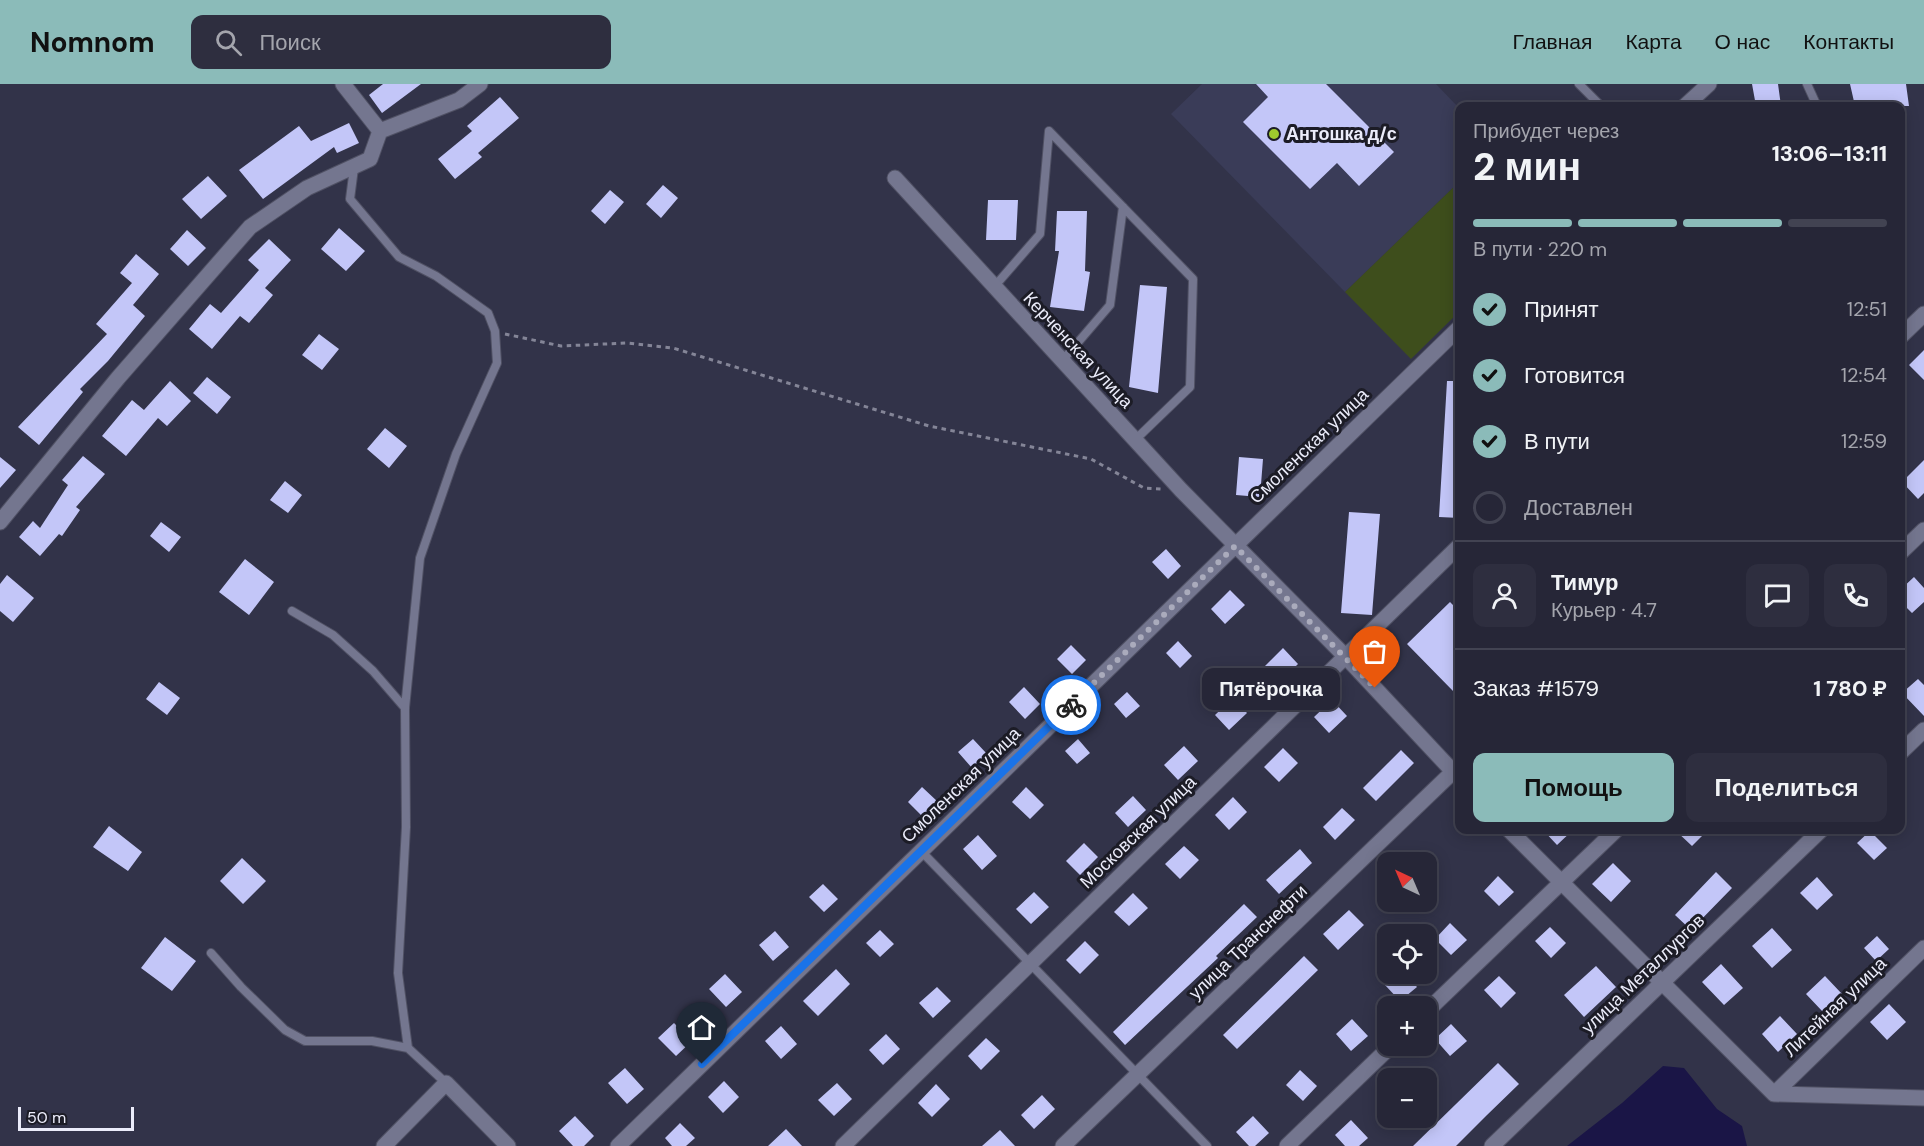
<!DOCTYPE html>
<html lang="ru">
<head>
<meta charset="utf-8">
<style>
  :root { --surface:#262637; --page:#2e2e3f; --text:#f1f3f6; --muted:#a4a5ad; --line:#424352; --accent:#8bbbb9 }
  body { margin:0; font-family:"DM Sans",sans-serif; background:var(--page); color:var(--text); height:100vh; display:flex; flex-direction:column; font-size:22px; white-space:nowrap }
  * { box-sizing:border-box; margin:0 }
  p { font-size:20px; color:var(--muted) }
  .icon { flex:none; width:33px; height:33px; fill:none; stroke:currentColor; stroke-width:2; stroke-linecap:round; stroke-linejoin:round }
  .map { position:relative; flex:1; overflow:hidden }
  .details { position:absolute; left:1455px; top:18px; width:450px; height:732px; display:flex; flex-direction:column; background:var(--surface); border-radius:12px; box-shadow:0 3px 15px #0003,0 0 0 2px var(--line) }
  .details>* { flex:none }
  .needle { width:39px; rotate:316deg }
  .buttons { position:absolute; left:1377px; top:768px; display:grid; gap:12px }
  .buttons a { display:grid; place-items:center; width:60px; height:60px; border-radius:12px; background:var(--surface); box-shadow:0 3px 15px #0003,0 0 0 2px var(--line); font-size:30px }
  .scale { position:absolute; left:18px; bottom:15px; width:116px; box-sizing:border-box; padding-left:6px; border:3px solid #ebecfa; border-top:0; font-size:16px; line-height:21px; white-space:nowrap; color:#ebecfa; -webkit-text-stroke:4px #1c1c26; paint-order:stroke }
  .pin { position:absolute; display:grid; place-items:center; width:51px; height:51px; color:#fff; margin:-62px -26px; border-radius:50% 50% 50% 0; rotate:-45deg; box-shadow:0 0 6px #0007 }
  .pin .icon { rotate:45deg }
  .courier { position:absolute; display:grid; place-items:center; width:60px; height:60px; margin:-30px; border:4px solid #1a73e8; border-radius:50%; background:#fff; color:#222; box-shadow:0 2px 8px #0007 }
  .bubble { position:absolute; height:42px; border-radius:12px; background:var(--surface); box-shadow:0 3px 15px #0003,0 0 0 2px var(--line); font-size:20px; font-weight:800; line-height:42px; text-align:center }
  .summary em { font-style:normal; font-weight:800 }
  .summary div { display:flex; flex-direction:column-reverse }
  .summary { display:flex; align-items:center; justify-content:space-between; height:102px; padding:0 18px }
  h1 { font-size:39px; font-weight:800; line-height:45px }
  .bar { display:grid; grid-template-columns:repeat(4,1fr); gap:9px 6px; align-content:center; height:72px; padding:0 18px }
  .bar i { height:8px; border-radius:4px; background:var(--line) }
  .bar .selected { background:var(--accent) }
  .bar p { grid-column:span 4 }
  .line { display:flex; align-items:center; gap:15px; padding:0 18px; border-top:2px solid var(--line) }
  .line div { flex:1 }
  .round { display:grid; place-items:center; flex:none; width:63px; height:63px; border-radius:12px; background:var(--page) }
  ol { padding:0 18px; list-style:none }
  li { display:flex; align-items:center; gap:18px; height:66px }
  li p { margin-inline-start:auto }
  li .icon { padding:6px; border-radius:50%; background:var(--accent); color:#111; stroke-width:4 }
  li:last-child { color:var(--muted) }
  li i { width:33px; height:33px; border:3px solid var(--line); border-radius:50% }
  .action { display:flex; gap:12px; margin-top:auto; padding:12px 18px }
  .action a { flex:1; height:69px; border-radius:12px; background:var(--accent); color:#111; font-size:24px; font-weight:800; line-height:69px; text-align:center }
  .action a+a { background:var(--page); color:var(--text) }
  header { display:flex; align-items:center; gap:36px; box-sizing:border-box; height:84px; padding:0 30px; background:var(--accent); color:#111 }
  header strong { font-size:28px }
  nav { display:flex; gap:33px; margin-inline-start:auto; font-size:21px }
  .search { width:420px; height:54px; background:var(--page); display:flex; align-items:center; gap:15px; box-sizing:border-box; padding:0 21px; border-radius:12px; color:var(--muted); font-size:22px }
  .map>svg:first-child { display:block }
</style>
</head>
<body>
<header>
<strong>Nomnom</strong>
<div class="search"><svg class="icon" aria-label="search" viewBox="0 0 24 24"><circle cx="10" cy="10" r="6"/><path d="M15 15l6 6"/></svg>Поиск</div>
<nav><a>Главная</a><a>Карта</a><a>О нас</a><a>Контакты</a></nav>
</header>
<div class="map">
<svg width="1924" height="1062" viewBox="0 0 1924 1062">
  <rect width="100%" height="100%" fill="#323349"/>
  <path fill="#3a3c58" d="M 1202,0 L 1436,0 L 1459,24 L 1459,98 L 1345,208 L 1171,30 Z"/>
  <path fill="#3e4e1c" d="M 1459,98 L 1459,228 L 1411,275 L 1345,208 Z"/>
  <path fill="#1a1546" d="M 1663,982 L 1684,984 L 1717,1025 L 1742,1042 L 1747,1062 L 1567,1062 L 1622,1019 Z"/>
  <path fill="#c3c6f8" d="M 383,0 L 421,0 L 382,29 L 369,11 Z
    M 1256,0 L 1326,0 L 1394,68 L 1359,102 L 1337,79 L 1310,105 L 1243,38 L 1268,13 Z
    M 1752,0 L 1778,0 L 1781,22 L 1756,22 Z
    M 1850,0 L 1906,0 L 1909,22 L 1855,22 Z
    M 500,13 L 519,34 L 478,69 L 482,73 L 455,95 L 438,75 L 472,47 L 467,42 Z
    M 349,39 L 359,59 L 337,69 L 334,63 L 263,115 L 239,86 L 299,42 L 311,57 Z
    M 208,92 L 227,112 L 201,135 L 182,115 Z
    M 663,101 L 678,114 L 661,134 L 646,120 Z
    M 610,106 L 624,118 L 605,140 L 591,127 Z
    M 988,116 L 1018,116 L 1016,156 L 986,156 Z
    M 1057,127 L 1087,127 L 1085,187 L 1090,188 L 1084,227 L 1050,223 L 1059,167 L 1055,167 Z
    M 339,144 L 365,167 L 346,187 L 321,165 Z
    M 187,146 L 206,164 L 188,182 L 170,165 Z
    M 269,155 L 291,176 L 265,204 L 273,211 L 249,239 L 240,232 L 212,265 L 189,245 L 210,220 L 221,229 L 259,186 L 248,176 Z
    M 136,170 L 159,190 L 133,221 L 145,232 L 108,277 L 80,305 L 83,308 L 39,361 L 18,343 L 107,250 L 96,240 L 132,199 L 120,189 Z
    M 1140,201 L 1167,203 L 1158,309 L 1129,303 Z
    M 319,250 L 339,265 L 322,286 L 302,271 Z
    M 1924,266 L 1924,296 L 1909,281 Z
    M 207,293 L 231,313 L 217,330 L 193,309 Z
    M 170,297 L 191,317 L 167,342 L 158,334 L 126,372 L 102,352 L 132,316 L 144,326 Z
    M 1447,297 L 1460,297 L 1460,434 L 1439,433 Z
    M 385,344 L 407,362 L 389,384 L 367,365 Z
    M 83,372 L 105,390 L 76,423 L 80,426 L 62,452 L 59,450 L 40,472 L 19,453 L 33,437 L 40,444 L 68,401 L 62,396 Z
    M 0,373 L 16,386 L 0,404 Z
    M 1239,373 L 1263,375 L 1260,413 L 1236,411 Z
    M 1924,376 L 1924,409 L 1918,415 L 1902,398 Z
    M 285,397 L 302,411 L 288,429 L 270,416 Z
    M 1349,428 L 1380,430 L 1372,531 L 1341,529 Z
    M 161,438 L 181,453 L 169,468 L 150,452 Z
    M 1166,465 L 1181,482 L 1168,495 L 1152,478 Z
    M 245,475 L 274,498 L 249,531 L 219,508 Z
    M 7,491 L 34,514 L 13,538 L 0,527 L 0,500 Z
    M 1914,493 L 1924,504 L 1924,518 L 1912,529 L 1900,517 L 1900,506 Z
    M 1230,506 L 1245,521 L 1225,540 L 1211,525 Z
    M 1450,518 L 1460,528 L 1460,601 L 1453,607 L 1407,560 Z
    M 1178,557 L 1192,572 L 1180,584 L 1166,569 Z
    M 1071,561 L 1086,576 L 1072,590 L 1057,575 Z
    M 1283,564 L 1298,580 L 1266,612 L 1250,597 Z
    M 1918,595 L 1924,601 L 1924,632 L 1902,609 Z
    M 159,598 L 180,614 L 167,631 L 146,615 Z
    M 1024,603 L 1040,620 L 1025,635 L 1009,618 Z
    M 1127,608 L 1140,622 L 1126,634 L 1114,620 Z
    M 1233,614 L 1247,629 L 1229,646 L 1215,631 Z
    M 1332,616 L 1347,632 L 1329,649 L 1314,633 Z
    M 973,655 L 987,670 L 972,684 L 958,668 Z
    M 1078,655 L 1090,669 L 1077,680 L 1065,667 Z
    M 1184,662 L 1198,677 L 1178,696 L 1164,681 Z
    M 1283,664 L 1298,679 L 1279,698 L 1264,683 Z
    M 1401,666 L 1414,679 L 1376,717 L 1363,704 Z
    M 922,703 L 938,718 L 923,733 L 908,718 Z
    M 1026,703 L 1044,721 L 1030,735 L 1012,718 Z
    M 1133,712 L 1146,726 L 1128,743 L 1115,729 Z
    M 1233,713 L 1247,728 L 1229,746 L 1215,731 Z
    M 1342,724 L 1355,736 L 1335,756 L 1323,743 Z
    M 109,742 L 142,768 L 128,787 L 93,763 Z
    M 1543,746 L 1573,746 L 1557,761 Z
    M 1675,746 L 1708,746 L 1692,762 Z
    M 1870,747 L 1887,764 L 1874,776 L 1857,759 Z
    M 978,751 L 997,772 L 982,786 L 963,765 Z
    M 1084,759 L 1098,773 L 1080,791 L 1066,777 Z
    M 1184,762 L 1199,776 L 1180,795 L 1165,780 Z
    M 1300,765 L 1312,779 L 1279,810 L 1266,796 Z
    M 242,774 L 266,797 L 243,820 L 220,797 Z
    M 1613,779 L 1631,797 L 1611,818 L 1592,800 Z
    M 1716,788 L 1732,804 L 1691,846 L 1675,831 Z
    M 1498,792 L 1514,808 L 1499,822 L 1484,807 Z
    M 1817,793 L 1833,811 L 1817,826 L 1800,809 Z
    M 823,800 L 838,815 L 824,828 L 809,813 Z
    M 1034,808 L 1049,823 L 1031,840 L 1016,825 Z
    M 1133,809 L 1148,824 L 1129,842 L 1114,828 Z
    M 1244,820 L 1257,833 L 1216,872 L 1218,874 L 1125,961 L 1113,948 Z
    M 1349,826 L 1364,841 L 1338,866 L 1323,850 Z
    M 1450,839 L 1467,856 L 1451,871 L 1435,855 Z
    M 1550,843 L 1566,859 L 1551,874 L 1535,857 Z
    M 1772,844 L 1792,866 L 1772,884 L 1752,862 Z
    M 880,846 L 894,860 L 880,873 L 866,859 Z
    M 775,847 L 789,863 L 773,877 L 759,861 Z
    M 1877,852 L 1889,865 L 1876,877 L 1864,864 Z
    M 165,853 L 196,877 L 172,907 L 141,884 Z
    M 1085,857 L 1099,871 L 1080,890 L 1066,876 Z
    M 1304,872 L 1318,886 L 1237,965 L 1223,951 Z
    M 1721,880 L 1743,904 L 1724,921 L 1702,898 Z
    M 1596,882 L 1616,903 L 1584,933 L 1564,911 Z
    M 836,885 L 850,900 L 818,932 L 803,917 Z
    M 725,890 L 742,908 L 726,923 L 709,905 Z
    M 1397,890 L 1405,890 L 1417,903 L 1400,917 L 1385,901 Z
    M 1499,892 L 1516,909 L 1501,924 L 1484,906 Z
    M 1825,892 L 1842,910 L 1823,928 L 1806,910 Z
    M 937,903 L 951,917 L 933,934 L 919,919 Z
    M 1889,920 L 1906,938 L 1887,956 L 1870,938 Z
    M 1780,932 L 1797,950 L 1778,968 L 1762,950 Z
    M 1352,935 L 1368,952 L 1351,967 L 1336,950 Z
    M 674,939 L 692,957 L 676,972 L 658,954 Z
    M 1451,940 L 1467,957 L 1450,972 L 1435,955 Z
    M 781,942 L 797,960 L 781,975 L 765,957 Z
    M 886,950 L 900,965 L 883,981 L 869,966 Z
    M 986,954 L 1000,967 L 981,986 L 968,972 Z
    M 1498,979 L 1519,1000 L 1487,1031 L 1456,1062 L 1413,1062 Z
    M 625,984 L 644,1005 L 627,1020 L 608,999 Z
    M 1300,986 L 1317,1002 L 1303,1017 L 1286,1001 Z
    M 724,997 L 739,1013 L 723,1029 L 708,1013 Z
    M 837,999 L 852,1015 L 834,1032 L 818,1016 Z
    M 936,1000 L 950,1015 L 932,1033 L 918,1019 Z
    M 1042,1011 L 1055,1025 L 1034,1045 L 1021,1031 Z
    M 575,1032 L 594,1052 L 584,1062 L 573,1062 L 559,1047 Z
    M 1253,1032 L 1269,1049 L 1255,1062 L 1249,1062 L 1236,1048 Z
    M 1351,1036 L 1368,1054 L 1359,1062 L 1345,1062 L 1335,1051 Z
    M 680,1039 L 695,1054 L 686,1062 L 672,1062 L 665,1054 Z
    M 786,1045 L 802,1062 L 768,1062 Z
    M 1000,1046 L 1015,1062 L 982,1062 Z"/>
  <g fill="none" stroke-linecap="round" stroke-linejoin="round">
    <defs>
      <path id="lane" d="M 1579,0 L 1601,22
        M 1807,0 L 1817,22
        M 354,84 L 350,115 L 399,173 L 436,192 L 488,229 L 495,247 L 497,279 L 456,370 L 420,474 L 405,624 L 406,743 L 398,889 L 408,964 L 446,999
        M 994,203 L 1040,150 L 1049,47 L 1193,195 L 1190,303 L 1135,356
        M 1062,277 L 1110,221 L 1123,123
        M 292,527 L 333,551 L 373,587 L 405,624
        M 921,767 L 1207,1062
        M 211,869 L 241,903 L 285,946 L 305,957 L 372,957 L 408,964"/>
      <path id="street" d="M 1685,22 L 1709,0
        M 380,47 L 459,16 L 480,0
        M 895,94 L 1181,406 L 1344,571 L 1460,695
        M 1900,253 L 1924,230
        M 0,438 L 118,294 L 250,143 L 307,104 L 370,75 L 380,47 L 343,0
        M 1900,469 L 1924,446
        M 1900,669 L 1924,646
        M 1509,746 L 1774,1010 L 1924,1014
        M 1426,928 L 1616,746
        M 1774,1010 L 1924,864
        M 384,1062 L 446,999 L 508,1062
        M 618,1062 L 1460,243
        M 843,1062 L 1460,461
        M 1063,1062 L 1460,681
        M 1287,1062 L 1391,962
        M 1492,1062 L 1821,746"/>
    </defs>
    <use href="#lane" stroke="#505164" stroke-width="10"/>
    <use href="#street" stroke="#505164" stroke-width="17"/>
    <path stroke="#848597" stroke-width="3" stroke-dasharray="4.5 4.5" stroke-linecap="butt" d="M 505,250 L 561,262 L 627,259 L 673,264 L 929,342 L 1091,375 L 1144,404 L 1161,405"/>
    <use href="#lane" stroke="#74768f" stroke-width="8"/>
    <use href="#street" stroke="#74768f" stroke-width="15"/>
  </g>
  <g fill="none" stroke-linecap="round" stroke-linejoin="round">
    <path stroke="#aaabbc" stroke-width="6" stroke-dasharray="0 10.8" d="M 1071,621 L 1235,462 L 1375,604"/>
    <path stroke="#1a73e8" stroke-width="8" d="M 702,980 L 1071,621"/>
  </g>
  <circle fill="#9eca2e" stroke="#1c1c26" stroke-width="2" cx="1274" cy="50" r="6"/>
  <g text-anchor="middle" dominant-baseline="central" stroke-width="6" stroke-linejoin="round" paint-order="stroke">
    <g font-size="18" font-weight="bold" fill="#ebecfa" stroke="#1c1c26" text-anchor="start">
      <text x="1286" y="50">Антошка д/с</text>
    </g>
    <g font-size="18" fill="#ebecfa" stroke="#1c1c26">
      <text transform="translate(1078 266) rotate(47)">Керченская улица</text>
      <text transform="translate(1309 362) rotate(-44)">Смоленская улица</text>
      <text transform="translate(961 701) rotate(-44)">Смоленская улица</text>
      <text transform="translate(1138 748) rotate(-44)">Московская улица</text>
      <text transform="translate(1248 858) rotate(-44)">улица Транснефти</text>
      <text transform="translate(1643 890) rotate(-44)">улица Металлургов</text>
      <text transform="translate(1835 923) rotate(-44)">Литейная улица</text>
    </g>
  </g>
</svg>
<div class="buttons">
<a><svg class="needle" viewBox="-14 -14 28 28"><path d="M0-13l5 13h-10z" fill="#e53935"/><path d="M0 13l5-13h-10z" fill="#a4a5ad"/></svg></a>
<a><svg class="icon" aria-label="locate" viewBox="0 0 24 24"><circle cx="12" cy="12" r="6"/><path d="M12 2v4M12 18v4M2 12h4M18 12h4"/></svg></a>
<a>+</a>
<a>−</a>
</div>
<div class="scale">50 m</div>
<div class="pin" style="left:1375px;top:604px;background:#ea580c"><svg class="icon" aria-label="bag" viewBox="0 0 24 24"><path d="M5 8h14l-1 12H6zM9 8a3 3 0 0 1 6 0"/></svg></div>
<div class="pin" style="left:702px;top:980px;background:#1f2937"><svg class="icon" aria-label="home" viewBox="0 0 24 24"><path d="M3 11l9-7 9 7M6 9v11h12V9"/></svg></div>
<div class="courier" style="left:1071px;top:621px"><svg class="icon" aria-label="bike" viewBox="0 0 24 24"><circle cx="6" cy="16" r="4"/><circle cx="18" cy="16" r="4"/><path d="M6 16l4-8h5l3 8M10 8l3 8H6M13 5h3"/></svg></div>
<div class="bubble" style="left:1202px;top:584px;width:138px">Пятёрочка</div>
<section class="details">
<div class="summary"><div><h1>2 мин</h1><p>Прибудет через</p></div><em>13:06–13:11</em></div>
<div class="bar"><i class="selected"></i><i class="selected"></i><i class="selected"></i><i></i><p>В пути · 220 m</p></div>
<ol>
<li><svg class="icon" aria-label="check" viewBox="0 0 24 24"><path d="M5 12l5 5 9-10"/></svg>Принят<p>12:51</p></li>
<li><svg class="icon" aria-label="check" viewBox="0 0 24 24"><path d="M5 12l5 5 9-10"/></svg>Готовится<p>12:54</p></li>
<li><svg class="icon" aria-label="check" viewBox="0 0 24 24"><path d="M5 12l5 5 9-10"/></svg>В пути<p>12:59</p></li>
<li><i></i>Доставлен</li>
</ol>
<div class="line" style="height:108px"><a class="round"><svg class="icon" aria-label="person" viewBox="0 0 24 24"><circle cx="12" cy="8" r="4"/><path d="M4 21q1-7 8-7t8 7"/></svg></a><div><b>Тимур</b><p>Курьер · 4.7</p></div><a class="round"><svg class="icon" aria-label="chat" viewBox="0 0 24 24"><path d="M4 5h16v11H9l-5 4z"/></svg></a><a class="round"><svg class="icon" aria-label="phone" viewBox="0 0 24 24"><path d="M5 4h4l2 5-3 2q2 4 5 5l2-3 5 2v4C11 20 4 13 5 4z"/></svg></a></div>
<div class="line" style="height:78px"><div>Заказ #1579</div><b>1 780 ₽</b></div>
<div class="action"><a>Помощь</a><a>Поделиться</a></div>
</section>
</div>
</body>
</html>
